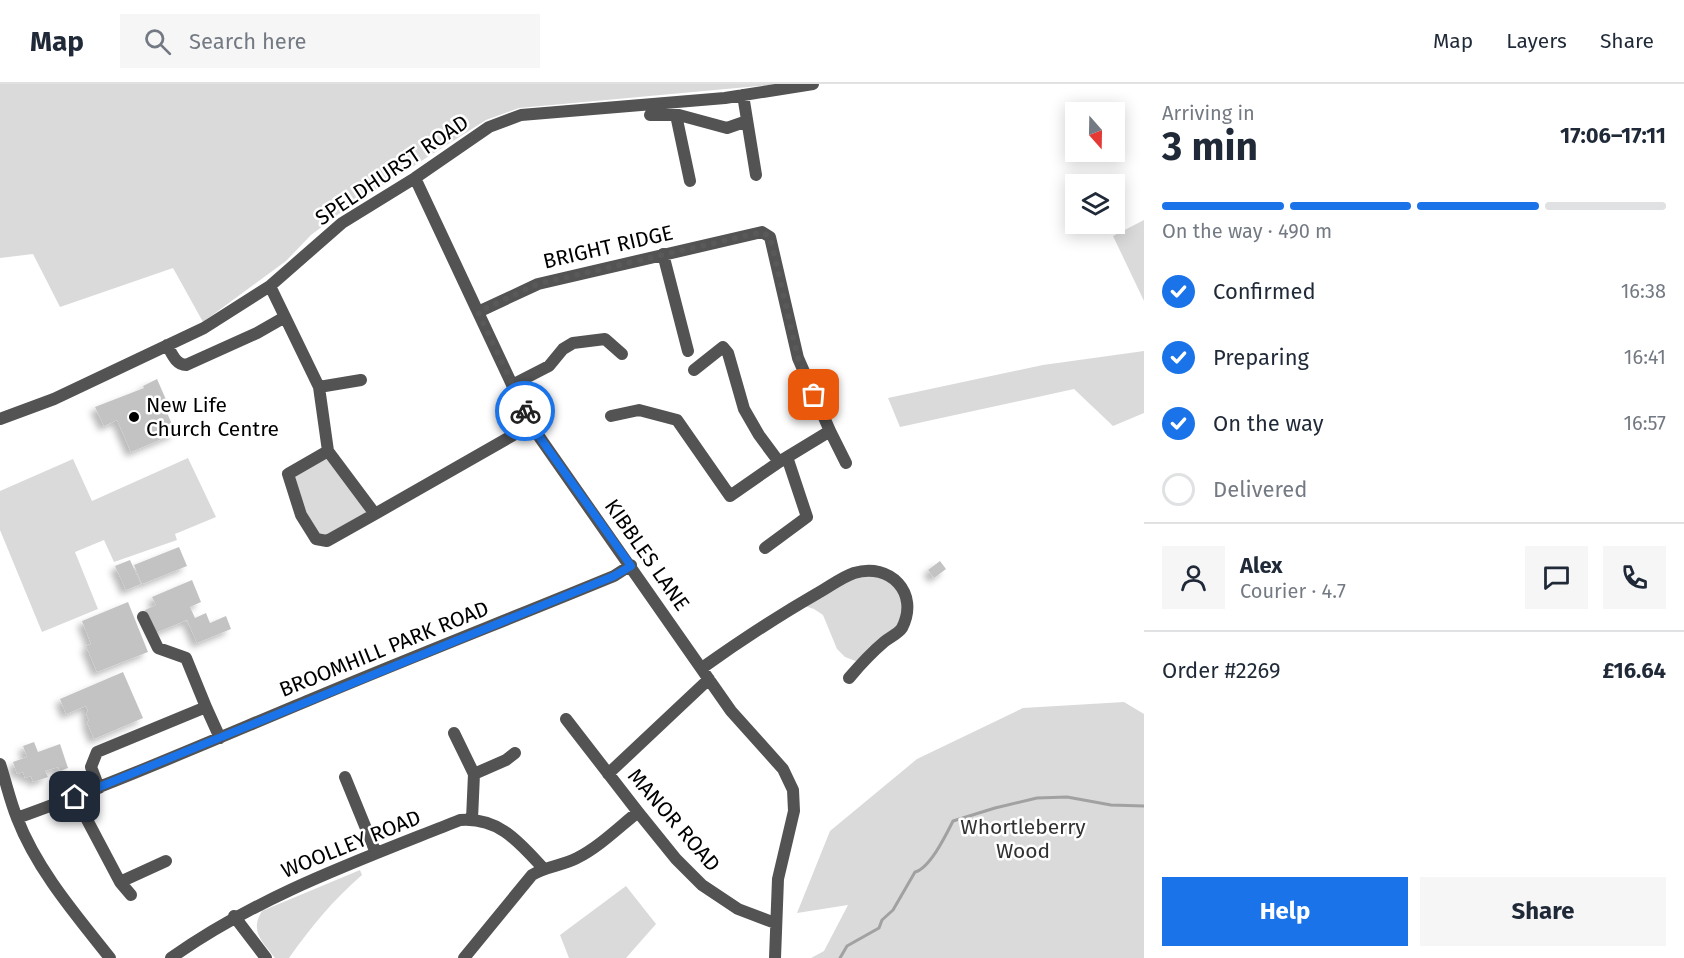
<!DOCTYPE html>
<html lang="en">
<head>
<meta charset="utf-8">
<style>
  :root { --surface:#fff; --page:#f6f6f7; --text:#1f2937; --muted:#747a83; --line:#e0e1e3; --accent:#1a73e8 }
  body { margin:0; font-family:"Fira Sans",sans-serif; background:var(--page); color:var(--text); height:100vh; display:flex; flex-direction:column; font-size:22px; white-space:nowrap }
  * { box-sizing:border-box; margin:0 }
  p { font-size:20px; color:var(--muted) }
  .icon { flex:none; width:33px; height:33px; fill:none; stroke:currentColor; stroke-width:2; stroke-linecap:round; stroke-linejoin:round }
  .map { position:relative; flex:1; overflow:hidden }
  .sheet { display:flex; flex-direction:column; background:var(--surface); width:540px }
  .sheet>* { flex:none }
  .needle { width:39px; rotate:160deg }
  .controls { position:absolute; left:1065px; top:18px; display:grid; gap:12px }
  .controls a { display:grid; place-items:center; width:60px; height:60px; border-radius:0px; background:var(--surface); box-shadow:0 3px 15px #0003; font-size:30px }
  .pin { position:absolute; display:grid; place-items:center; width:51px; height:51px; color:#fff; margin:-26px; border-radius:12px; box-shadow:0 3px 9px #0006 }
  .courier { position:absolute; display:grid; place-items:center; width:60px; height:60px; margin:-30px; border:4px solid #1a73e8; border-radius:50%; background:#fff; color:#222; box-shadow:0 2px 8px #0007 }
  .summary em { font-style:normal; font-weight:700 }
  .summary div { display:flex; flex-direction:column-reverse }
  .summary { display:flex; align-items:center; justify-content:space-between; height:102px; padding:0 18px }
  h1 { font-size:39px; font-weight:700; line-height:45px }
  .bar { display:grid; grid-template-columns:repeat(4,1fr); gap:9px 6px; align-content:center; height:72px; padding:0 18px }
  .bar i { height:8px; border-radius:4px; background:var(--line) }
  .bar .active { background:var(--accent) }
  .bar p { grid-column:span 4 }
  .line { display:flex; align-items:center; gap:15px; padding:0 18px; border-top:2px solid var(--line) }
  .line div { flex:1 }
  .round { display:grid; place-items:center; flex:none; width:63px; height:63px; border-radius:0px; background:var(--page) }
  ol { padding:0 18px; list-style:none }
  li { display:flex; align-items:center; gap:18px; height:66px }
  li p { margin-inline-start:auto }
  li .icon { padding:6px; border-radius:50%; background:var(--accent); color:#fff; stroke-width:4 }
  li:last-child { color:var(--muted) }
  li i { width:33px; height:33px; border:3px solid var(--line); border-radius:50% }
  .cta { display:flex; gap:12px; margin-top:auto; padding:12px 18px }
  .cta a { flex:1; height:69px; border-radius:0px; background:var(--accent); color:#fff; font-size:24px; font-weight:700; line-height:69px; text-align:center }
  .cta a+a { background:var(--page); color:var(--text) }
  header { display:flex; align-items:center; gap:36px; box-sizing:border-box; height:84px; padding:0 30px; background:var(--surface); border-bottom:2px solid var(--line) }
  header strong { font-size:28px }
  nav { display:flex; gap:33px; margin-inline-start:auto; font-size:21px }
  .search { width:420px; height:54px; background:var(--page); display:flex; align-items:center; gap:15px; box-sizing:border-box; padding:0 21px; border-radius:0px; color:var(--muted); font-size:22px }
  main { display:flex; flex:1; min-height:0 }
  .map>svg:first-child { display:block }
</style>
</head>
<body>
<header>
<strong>Map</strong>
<div class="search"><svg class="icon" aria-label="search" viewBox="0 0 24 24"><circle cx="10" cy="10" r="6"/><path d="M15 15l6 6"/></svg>Search here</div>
<nav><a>Map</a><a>Layers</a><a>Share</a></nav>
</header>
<main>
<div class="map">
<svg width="1144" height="874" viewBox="0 0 1144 874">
  <defs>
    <filter id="shadow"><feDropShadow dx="-5" dy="5" stdDeviation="3" flood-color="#0004"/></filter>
  </defs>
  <rect width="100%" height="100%" fill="#fff"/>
  <path fill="#dadada" d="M 0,0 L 781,0 L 519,24 L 486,36 L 344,126 L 311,151 L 286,177 L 203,238 L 173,184 L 60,223 L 33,170 L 0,174 Z
    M 1144,136 L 1144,217 L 1113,152 Z
    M 1144,267 L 1144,329 L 1113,342 L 1074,305 L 900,343 L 888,314 L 1043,281 Z
    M 328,367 L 375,430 L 327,457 L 316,455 L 288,390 Z
    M 188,374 L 216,433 L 175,450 L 177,456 L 114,478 L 104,456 L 75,468 L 98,525 L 42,548 L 0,446 L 0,407 L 73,375 L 92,417 Z
    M 873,487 L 902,501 L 907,532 L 861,579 L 845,573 L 837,565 L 823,531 L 814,525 L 799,520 L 854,489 Z
    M 1124,618 L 1144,630 L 1144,874 L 811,874 L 824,867 L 848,821 L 797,829 L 830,747 L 917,675 L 1023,624 Z
    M 360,786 L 362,791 C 333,816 311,843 289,874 L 275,874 C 263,858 249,847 262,827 Z
    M 626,802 L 656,840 L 626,874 L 569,874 L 560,851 Z"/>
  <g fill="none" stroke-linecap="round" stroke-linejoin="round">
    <path stroke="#a1a1a1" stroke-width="3" d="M 840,874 L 847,862 L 879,844 L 882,836 L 893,826 L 915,788 C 930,784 946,751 953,737 L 995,724 L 1037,714 L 1067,713 L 1111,721 L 1144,722"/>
  </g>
  <path fill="#c3c3c3" filter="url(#shadow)" d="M 157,295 L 171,327 L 167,329 L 176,349 L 131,368 L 117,336 L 104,342 L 95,323 L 144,304 L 143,302 Z
    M 179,463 L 187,482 L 142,500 L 134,481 Z
    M 130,476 L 141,500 L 126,506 L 115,482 Z
    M 940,477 L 946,485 L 934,494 L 928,486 Z
    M 192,496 L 201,518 L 190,523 L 195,534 L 206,529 L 210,539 L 226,532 L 231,545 L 197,559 L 187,536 L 155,549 L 145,526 L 156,521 L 152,513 Z
    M 128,518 L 148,568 L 97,588 L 86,562 L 91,560 L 82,537 Z
    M 123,588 L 143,634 L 94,655 L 87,638 L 89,637 L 86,629 L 88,627 L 86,622 L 66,630 L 60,615 Z
    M 34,658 L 38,668 L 60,660 L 68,684 L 60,687 L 58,683 L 45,687 L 48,693 L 33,698 L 31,692 L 25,694 L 23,688 L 17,690 L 13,678 L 27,673 L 23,662 Z"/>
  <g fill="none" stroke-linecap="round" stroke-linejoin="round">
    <path stroke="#535353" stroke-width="12" d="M 743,11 L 756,91
      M 650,31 L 679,31 L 727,44 L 747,37
      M 676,31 L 690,97
      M 415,94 L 531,341 L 731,627 L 783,685 L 793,706 L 794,727 L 778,795 L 775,874
      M 663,170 L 688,267
      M 270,202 L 319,303 L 328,367 L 375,430 L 531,341
      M 478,228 L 538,200 L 762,148 L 770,153 L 798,274 L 830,347 L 779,378 L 730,412 L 677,336 L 639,326 L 611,332
      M 167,261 C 172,270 176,281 186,281 L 257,249 L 285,233
      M 694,286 L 723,263 L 728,269 L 744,325 L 759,351 L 779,378
      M 512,301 L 549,282 L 563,265 L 573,259 L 605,255 L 622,270
      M 319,303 L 361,296
      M 0,335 L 54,315 L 204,244 L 270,202 L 342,139 L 415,94 L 489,43 L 521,31 L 725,14 L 813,0
      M 830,347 L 846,379
      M 328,367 L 288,390 L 301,431 L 316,455 L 327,457 L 375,430
      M 765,464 L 807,433 L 787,373
      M 143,533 L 158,564 L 186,574 L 206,623
      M 702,584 C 740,557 778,532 818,509 C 829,503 842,493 854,489 C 890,478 920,509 902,544 C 898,550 890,553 884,558 C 871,569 860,581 849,594
      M 566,635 L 638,728 L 676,775 L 702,801 L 738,825 L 775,839
      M 454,649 L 474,690 L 472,735
      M 0,680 C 6,698 10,717 17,734 C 37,786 76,831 110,874
      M 474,690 L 506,676 L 515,669
      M 608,690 L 709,595
      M 345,693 L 376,769
      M 99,704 L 91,683 L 97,668 L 206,623 L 220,654
      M 75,713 L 120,798 L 131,811
      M 17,734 C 115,699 211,657 307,617 C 409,574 512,534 614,492 L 631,481
      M 120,798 L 166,777
      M 234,832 L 266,874
      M 171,874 C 260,811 360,776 460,736 C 499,733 519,758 543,784
      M 464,874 L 532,791 C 546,782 562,782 577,774 C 599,763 618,744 638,728"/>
  </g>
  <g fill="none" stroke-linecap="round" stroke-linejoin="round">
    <path stroke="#595959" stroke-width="6" stroke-dasharray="0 10.8" d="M 525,327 L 478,228 L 537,200 L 762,148 L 770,153 L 798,274 L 814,311"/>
    <path stroke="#1a73e8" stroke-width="8" d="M 75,713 L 614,492 L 631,482 L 531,341 L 525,327"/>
  </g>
  <circle fill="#000" stroke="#fff" stroke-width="2" cx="134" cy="333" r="6"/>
  <g text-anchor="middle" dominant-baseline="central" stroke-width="5" stroke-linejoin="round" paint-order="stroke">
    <g font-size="21" fill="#000" stroke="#fff">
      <text transform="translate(392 86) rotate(-34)">SPELDHURST ROAD</text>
      <text transform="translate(608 163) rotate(-13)">BRIGHT RIDGE</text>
      <text transform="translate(647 471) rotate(55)">KIBBLES LANE</text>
      <text transform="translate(384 565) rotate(-22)">BROOMHILL PARK ROAD</text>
      <text transform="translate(674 736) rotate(49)">MANOR ROAD</text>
      <text transform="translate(351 760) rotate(-22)">WOOLLEY ROAD</text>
    </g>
    <g font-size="21" fill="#000" stroke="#fff" text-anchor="start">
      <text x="146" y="321">New Life<tspan x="146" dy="24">Church Centre</tspan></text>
    </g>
    <g font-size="21" fill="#313131" stroke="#fff">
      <text x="1023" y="743">Whortleberry<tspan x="1023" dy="24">Wood</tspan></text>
    </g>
  </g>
</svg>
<div class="controls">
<a><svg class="needle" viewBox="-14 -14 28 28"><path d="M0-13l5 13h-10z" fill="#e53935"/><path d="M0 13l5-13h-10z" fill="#747a83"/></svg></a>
<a><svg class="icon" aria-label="layers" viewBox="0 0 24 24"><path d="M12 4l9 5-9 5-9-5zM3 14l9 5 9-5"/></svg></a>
</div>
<div class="pin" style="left:814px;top:311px;background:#ea580c"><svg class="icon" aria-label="bag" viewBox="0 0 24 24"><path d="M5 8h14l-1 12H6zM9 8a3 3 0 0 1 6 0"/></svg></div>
<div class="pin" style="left:75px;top:713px;background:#1f2937"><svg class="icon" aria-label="home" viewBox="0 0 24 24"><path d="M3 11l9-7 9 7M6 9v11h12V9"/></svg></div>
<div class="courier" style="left:525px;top:327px"><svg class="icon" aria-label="bike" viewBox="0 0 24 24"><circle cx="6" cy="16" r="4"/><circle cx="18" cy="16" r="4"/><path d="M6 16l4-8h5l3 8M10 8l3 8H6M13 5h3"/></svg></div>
</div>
<section class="sheet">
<div class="summary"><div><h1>3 min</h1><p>Arriving in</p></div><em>17:06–17:11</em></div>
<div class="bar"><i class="active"></i><i class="active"></i><i class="active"></i><i></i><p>On the way · 490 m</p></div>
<ol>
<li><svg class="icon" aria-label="check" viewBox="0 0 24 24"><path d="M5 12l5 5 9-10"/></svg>Confirmed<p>16:38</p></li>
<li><svg class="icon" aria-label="check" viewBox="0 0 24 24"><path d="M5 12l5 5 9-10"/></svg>Preparing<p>16:41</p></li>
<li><svg class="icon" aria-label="check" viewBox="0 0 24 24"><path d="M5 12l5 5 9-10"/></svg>On the way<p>16:57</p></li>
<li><i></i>Delivered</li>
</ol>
<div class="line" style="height:108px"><a class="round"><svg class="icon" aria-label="person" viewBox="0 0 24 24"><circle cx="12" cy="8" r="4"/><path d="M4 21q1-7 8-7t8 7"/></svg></a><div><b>Alex</b><p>Courier · 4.7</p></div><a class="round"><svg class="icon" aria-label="chat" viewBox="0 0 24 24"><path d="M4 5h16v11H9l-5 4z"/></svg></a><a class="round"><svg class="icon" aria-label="phone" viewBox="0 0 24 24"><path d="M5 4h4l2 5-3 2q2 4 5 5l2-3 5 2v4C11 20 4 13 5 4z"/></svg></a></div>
<div class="line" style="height:78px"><div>Order #2269</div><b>£16.64</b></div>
<div class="cta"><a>Help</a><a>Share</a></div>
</section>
</main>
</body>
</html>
